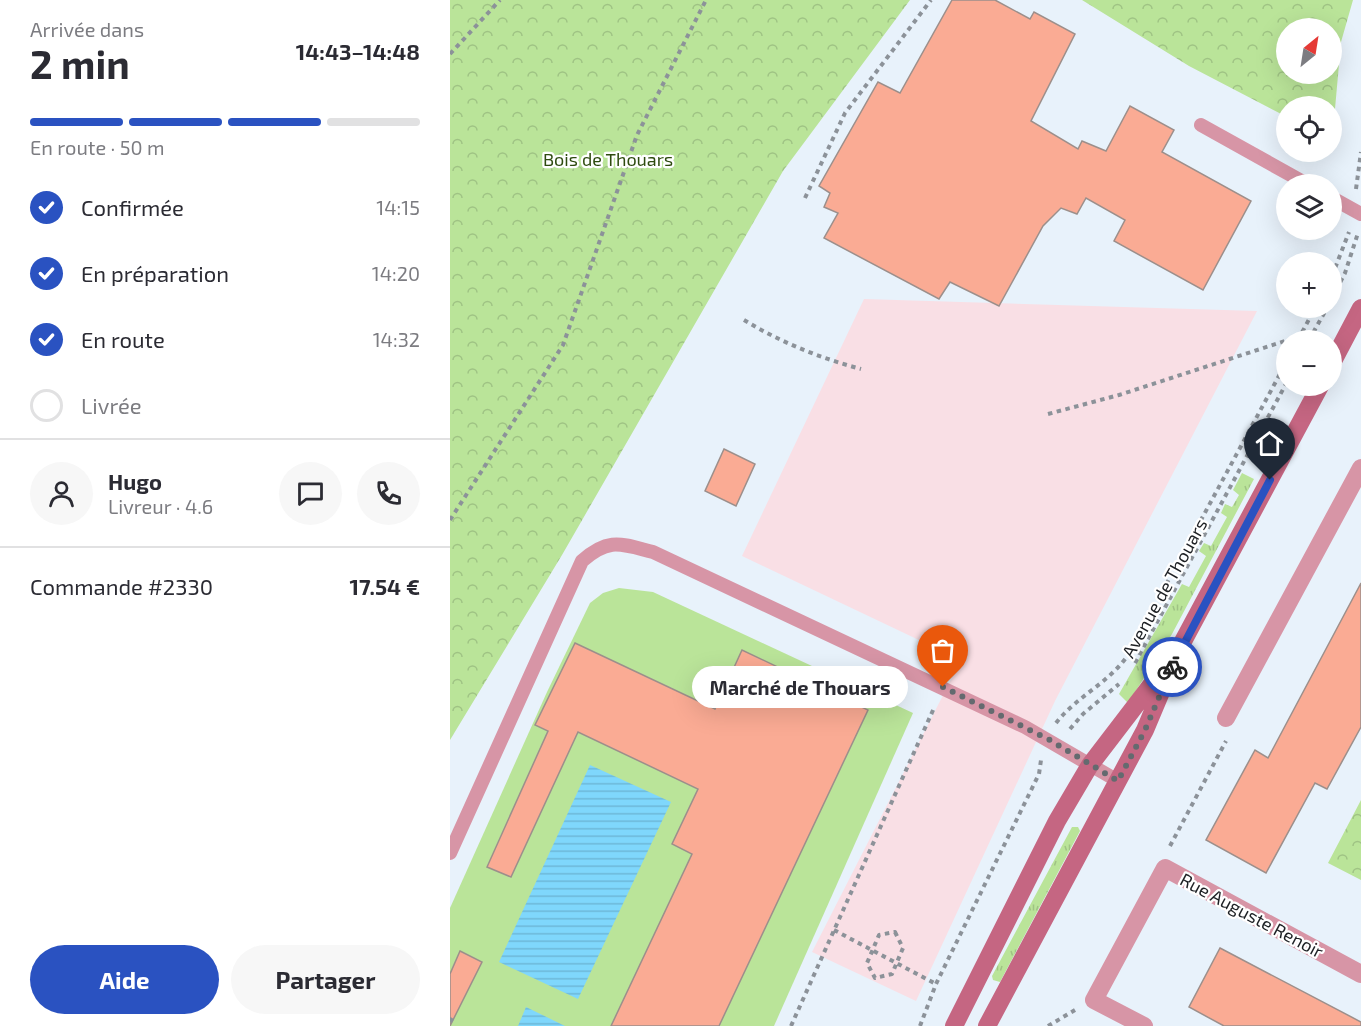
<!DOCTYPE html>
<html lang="fr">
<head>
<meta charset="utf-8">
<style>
  :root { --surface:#fff; --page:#f7f7f7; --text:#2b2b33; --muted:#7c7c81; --line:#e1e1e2; --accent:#2a52c1 }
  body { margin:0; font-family:"Exo 2",sans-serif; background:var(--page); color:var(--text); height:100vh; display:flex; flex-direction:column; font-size:22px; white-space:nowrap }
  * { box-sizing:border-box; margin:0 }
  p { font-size:20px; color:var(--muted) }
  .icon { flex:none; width:33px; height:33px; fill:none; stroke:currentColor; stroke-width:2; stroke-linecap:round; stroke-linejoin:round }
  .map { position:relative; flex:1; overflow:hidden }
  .panel { display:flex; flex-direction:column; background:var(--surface); width:450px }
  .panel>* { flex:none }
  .needle { width:39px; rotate:30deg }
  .tools { position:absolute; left:826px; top:18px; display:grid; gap:12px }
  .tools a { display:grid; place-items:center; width:66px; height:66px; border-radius:50%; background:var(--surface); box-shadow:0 6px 24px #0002; font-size:30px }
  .pin { position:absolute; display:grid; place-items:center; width:51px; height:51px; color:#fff; margin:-62px -26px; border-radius:50% 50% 50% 0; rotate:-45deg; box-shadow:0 0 6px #0007 }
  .pin .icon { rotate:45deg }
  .courier { position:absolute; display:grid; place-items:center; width:60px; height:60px; margin:-30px; border:4px solid #2a52c1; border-radius:50%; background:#fff; color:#222; box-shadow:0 2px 8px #0007 }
  .bubble { position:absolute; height:42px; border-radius:21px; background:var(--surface); box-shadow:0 6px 24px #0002; font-size:20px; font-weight:700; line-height:42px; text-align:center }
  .summary em { font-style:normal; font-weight:700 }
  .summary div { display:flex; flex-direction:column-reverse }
  .summary { display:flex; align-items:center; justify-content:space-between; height:102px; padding:0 30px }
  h1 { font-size:39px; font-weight:700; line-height:45px }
  .bar { display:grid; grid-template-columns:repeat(4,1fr); gap:9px 6px; align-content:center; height:72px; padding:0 30px }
  .bar i { height:8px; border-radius:4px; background:var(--line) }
  .bar .selected { background:var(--accent) }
  .bar p { grid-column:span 4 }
  .line { display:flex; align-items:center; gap:15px; padding:0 30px; border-top:2px solid var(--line) }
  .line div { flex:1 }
  .round { display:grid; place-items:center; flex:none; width:63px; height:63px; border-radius:32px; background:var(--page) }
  ol { padding:0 30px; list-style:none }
  li { display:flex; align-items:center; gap:18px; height:66px }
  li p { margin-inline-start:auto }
  li .icon { padding:6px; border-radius:50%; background:var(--accent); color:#fff; stroke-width:4 }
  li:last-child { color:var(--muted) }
  li i { width:33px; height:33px; border:3px solid var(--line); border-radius:50% }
  .cta { display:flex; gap:12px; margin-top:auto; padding:12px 30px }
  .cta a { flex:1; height:69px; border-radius:36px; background:var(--accent); color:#fff; font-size:24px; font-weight:700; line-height:69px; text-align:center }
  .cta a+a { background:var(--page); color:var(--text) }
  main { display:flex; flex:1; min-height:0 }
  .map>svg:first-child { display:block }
</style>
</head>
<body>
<main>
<section class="panel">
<div class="summary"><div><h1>2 min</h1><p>Arrivée dans</p></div><em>14:43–14:48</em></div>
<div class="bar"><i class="selected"></i><i class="selected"></i><i class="selected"></i><i></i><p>En route · 50 m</p></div>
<ol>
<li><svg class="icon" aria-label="check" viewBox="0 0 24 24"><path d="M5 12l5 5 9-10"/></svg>Confirmée<p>14:15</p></li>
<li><svg class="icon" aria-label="check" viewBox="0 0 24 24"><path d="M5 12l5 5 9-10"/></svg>En préparation<p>14:20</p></li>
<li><svg class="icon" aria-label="check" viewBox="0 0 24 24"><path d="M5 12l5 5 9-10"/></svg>En route<p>14:32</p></li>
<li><i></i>Livrée</li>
</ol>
<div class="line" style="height:108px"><a class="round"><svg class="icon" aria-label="person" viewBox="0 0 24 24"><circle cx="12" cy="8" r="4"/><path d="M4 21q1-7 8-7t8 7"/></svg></a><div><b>Hugo</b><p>Livreur · 4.6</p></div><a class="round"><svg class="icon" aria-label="chat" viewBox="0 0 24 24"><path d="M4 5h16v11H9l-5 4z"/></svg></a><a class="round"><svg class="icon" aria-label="phone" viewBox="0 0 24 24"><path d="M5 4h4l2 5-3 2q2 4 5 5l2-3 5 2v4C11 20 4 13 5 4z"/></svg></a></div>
<div class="line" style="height:78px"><div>Commande #2330</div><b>17.54 €</b></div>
<div class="cta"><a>Aide</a><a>Partager</a></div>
</section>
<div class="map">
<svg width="911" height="1026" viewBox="0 0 911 1026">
  <defs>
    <pattern id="grass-tufts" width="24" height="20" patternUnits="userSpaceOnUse" patternTransform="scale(1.5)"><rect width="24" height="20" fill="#bae499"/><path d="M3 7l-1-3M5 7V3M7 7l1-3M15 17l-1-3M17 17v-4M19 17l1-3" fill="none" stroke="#9fc384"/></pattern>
    <pattern id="park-crowns" width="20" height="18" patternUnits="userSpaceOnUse" patternTransform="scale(1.5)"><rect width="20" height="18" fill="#bae499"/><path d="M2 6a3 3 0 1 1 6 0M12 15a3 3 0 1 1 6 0" fill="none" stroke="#9fc384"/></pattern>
    <pattern id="water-rules" width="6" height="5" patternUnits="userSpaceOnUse" patternTransform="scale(1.5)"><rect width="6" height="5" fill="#7fd7fc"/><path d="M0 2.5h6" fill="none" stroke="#6db8d8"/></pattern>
  </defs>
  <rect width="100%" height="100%" fill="#e8f2fb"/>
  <path fill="#f9dfe5" d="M 414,299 L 807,311 L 605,701 L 466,1001 L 362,952 L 511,660 L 292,556 Z"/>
  <path fill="url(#grass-tufts)" d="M 792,473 L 804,479 L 722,634 L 678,703 L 669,694 L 732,584 L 739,587 L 756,556 L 749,551 L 754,543 L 761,546 L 777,517 L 771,513 L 775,504 L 782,507 L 789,495 L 783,490 Z
    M 622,827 L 628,827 L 630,831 L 550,982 L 543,980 L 542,976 Z"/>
  <path fill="url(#park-crowns)" fill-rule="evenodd" d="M 0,0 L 460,0 L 333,171 L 112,555 L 0,740 Z
    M 632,0 L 903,0 L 891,42 L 883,131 L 882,106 L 837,106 L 837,117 L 739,66 ZM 837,28 L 882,28 L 882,74 L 837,74 Z
    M 911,800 L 911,880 L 878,863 Z"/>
  <path fill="#bae499" d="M 169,588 L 203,592 L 463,713 L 324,1026 L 0,1026 L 0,908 L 97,692 L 140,603 L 153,593 Z"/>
  <path fill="url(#water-rules)" d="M 140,765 L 221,802 L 128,999 L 49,962 Z
    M 76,1007 L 115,1026 L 68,1026 Z"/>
  <path fill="#faab94" stroke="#9c8f8b" stroke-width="1.5" d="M 502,0 L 545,0 L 580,19 L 584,12 L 625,34 L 581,121 L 628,149 L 632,141 L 656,151 L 680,106 L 724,130 L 712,152 L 801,201 L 753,290 L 664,241 L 675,220 L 636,198 L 627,214 L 611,208 L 593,226 L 549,306 L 500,282 L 489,299 L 374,238 L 388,213 L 374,207 L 380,193 L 369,186 L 428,82 L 450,93 Z
    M 274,449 L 305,464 L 286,506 L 255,491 Z
    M 911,583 L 911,727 L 877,789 L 865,783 L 816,873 L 756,840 L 805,750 L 818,758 Z
    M 125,643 L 265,709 L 292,650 L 418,710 L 269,1026 L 161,1026 L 242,854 L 222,844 L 248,789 L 128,732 L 61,877 L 37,867 L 98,731 L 85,725 Z
    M 770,948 L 911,1022 L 911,1026 L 774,1026 L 739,1007 Z
    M 10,951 L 32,962 L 0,1026 L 0,974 Z"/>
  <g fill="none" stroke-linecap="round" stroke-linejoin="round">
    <path stroke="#8c9299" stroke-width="4" stroke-dasharray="4.5 4.5" stroke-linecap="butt" d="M 0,54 L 50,0
      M 906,189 L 911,152
      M 355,198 L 395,113 L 481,0
      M 882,276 L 899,232
      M 882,298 L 895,273 L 908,233
      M 294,320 C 330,342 370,358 411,369
      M 848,340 L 865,308
      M 859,340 L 877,308
      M 598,414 L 669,395 L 838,340 L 849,340
      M 0,520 L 113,345 L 187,135 L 256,0
      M 685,663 L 837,382
      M 606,723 C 627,696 659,683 678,655 L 837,361
      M 620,729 L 633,714 L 669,684
      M 720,846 L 776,741
      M 384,930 L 486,984
      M 445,932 L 453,948 L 442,974 L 425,978 L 417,963 L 429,935 Z
      M 0,1022 L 3,1017
      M 341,1026 L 484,708
      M 470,1026 L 486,984 L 589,774 L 591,760
      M 598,1026 L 625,1010"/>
    <path stroke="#d795a6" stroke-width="14" d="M 751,125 L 857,184
      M 882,198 L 911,214
      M 0,853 L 132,561 C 159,537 171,544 203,552 L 575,727 L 668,781"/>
    <path stroke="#d795a6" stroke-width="18" d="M 776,718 L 911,468
      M 694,1026 L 644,1000 L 715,868 L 911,974"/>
    <path stroke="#c56682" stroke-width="18" d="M 882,363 L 911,308
      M 504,1026 L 607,821 L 640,765 L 715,667
      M 537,1026 L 695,730 L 730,647 L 870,386"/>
  </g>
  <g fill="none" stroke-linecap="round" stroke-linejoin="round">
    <path stroke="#646a6f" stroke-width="6" stroke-dasharray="0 10.8" d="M 493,687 L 598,739 L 668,781 L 695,730 L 722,667"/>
    <path stroke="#2a52c1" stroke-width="8" d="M 722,667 L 820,480"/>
  </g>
  <g text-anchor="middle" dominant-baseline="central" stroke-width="4.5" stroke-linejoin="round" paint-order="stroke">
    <g font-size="18" fill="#2e4b0f" stroke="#fff">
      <text x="158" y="159">Bois de Thouars</text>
    </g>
    <g font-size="18" fill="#1d2024" stroke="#fff">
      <text transform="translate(714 588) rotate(-61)">Avenue de Thouars</text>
      <text transform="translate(802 915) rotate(28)">Rue Auguste Renoir</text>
    </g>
  </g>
</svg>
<div class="tools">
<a><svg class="needle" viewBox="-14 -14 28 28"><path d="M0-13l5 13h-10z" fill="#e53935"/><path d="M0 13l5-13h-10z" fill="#7c7c81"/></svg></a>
<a><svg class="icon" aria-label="locate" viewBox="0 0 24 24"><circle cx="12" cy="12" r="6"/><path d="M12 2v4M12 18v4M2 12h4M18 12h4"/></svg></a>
<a><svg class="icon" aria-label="layers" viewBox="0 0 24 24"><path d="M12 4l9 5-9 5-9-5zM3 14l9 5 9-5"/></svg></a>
<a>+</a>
<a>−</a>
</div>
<div class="pin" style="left:493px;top:687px;background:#ea580c"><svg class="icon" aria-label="bag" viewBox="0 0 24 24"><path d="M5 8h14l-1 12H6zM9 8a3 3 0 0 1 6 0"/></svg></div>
<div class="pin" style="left:820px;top:480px;background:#1f2937"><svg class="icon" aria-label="home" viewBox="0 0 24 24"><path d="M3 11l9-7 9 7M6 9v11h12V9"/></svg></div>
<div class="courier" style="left:722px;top:667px"><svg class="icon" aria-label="bike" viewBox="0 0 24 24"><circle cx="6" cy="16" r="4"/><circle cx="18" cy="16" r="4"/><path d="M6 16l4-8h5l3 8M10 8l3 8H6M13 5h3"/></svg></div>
<div class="bubble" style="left:242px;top:666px;width:216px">Marché de Thouars</div>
</div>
</main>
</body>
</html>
